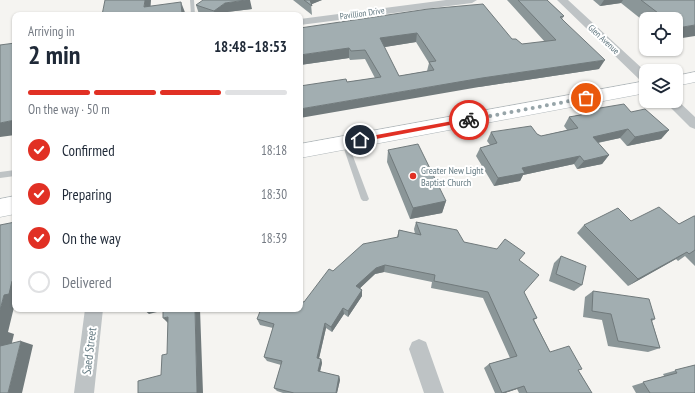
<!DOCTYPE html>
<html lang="en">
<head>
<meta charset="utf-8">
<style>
  :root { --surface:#fff; --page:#f6f6f7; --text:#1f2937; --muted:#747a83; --line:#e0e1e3; --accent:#e13024 }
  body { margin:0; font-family:"PT Sans Narrow",sans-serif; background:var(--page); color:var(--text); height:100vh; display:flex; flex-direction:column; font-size:15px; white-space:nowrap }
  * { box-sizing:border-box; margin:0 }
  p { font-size:13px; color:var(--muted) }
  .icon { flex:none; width:22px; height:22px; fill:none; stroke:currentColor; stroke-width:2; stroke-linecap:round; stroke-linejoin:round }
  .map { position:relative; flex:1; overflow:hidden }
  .side { position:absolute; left:12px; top:12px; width:291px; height:300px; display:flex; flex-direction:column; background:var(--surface); border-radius:8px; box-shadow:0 1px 3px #0004 }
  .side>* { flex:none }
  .controls { position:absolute; left:639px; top:12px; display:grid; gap:8px }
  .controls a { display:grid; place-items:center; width:44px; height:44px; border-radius:8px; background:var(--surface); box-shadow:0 1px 3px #0004; font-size:20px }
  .pin { position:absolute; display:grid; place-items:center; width:34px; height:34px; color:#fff; margin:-17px; border:2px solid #fff; border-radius:50%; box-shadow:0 1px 4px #0007 }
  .courier { position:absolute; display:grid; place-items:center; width:40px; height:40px; margin:-20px; border:3px solid #e13024; border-radius:50%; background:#fff; color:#222; box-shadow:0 1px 5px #0007 }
  .headline em { font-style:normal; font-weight:800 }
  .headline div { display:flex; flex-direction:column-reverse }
  .headline { display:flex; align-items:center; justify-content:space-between; height:68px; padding:0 16px }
  h1 { font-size:26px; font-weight:800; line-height:30px }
  .bar { display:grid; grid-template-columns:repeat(4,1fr); gap:6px 4px; align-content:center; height:48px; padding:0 16px }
  .bar i { height:5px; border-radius:3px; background:var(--line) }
  .bar .active { background:var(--accent) }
  .bar p { grid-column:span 4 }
  ol { padding:0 16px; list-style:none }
  li { display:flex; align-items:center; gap:12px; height:44px }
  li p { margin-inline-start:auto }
  li .icon { padding:4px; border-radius:50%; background:var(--accent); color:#fff; stroke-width:4 }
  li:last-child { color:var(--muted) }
  li i { width:22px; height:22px; border:2px solid var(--line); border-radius:50% }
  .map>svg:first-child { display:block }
</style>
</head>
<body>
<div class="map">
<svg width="695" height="393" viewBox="0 0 695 393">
  <rect width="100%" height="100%" fill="#f5f4f1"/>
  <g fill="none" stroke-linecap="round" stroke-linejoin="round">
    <defs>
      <path id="secondary" d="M 695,72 L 695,82 L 676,86 L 676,76 Z
        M 646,81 L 646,93 L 300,158 L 300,144 Z
        M 15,196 L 15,214 L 0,217 L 0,199 Z"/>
    </defs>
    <use href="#secondary" stroke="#b0b7ba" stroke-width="1"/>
    <path fill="#bec3c5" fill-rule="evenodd" d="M 190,0 L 194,0 L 195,15 L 191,15 Z
      M 343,141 L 345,141 L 348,143 L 369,199 L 367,201 L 363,201 L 361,199 L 342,143 Z
      M 15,170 L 15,176 L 0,178 L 0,172 Z"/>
    <path fill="#bec3c5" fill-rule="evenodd" d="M 446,0 L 477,0 L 472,3 L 300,25 L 300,19 Z
      M 557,0 L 568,0 L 646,72 L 646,83 L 642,82 Z
      M 676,99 L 695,117 L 695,129 L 690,127 L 664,101 L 676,101 Z
      M 85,309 L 103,309 L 94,393 L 74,393 Z
      M 419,339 L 426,342 L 444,393 L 424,393 L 409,349 L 412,342 Z"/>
    <use href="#secondary" fill="#fff" fill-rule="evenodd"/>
  </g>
  <path fill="#8b9698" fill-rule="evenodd" d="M 293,0 L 322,0 L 311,4 L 312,15 Z
    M 507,0 L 547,0 L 564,16 L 562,19 L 599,69 L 479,87 L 347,82 L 375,78 L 365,59 L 350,60 L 349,58 L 300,65 L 428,9 L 512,39 L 522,44 L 545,42 ZM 416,42 L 429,63 L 427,71 L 399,76 L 384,47 Z
    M 593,0 L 695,0 L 676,39 L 676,19 L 646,19 L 646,23 L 621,3 L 600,6 Z
    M 196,5 L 252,9 L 227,12 L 223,15 L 201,15 L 199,14 Z
    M 588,110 L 631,112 L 669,130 L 661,139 L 627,146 L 620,138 L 598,143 L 609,155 L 602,164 L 577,169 L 574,164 L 523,175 L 520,181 L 494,186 L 476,156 L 480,148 L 490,145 L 487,141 L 491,132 L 537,134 L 541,136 L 567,130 L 564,126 L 569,117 L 586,114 Z
    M 388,150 L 446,201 L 442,213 L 410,219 L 387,162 Z
    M 695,216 L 695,266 L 685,256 L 678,261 L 676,259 L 628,286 L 577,233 L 584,225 L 631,221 L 679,224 Z
    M 416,222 L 464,242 L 519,260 L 524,292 L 537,318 L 534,320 L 550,352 L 578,370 L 592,393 L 519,393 L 517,389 L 505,393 L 495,393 L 484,368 L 489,364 L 510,358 L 483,298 L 431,288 L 432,282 L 384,272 L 375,274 L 360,288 L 362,290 L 362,296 L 348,317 L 344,314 L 332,332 L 326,328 L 319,359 L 321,359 L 322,363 L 320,372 L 339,376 L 340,380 L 337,393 L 283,393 L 277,391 L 274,388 L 281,365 L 267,361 L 264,357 L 273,328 L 260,325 L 257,319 L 304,302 L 333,271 L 397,237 L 399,230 L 415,234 L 414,229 Z
    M 561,256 L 582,285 L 574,291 L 549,281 L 554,263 Z
    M 593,291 L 655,319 L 652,321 L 660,348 L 648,352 L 608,346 L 602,320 L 583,317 L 585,297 Z
    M 695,365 L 695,393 L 636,393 L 632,386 L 664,376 L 663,374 Z"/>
  <path fill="#717a7c" d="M 145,0 L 151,0 L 150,15 L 144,7 Z
    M 246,0 L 250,0 L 252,9 L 227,12 L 223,15 L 215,15 L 214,11 L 225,3 Z
    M 308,0 L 322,0 L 310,5 Z
    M 604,0 L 623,0 L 621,3 L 600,6 Z
    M 181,2 L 186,15 L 182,15 Z
    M 695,25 L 695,36 L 676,39 L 676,29 L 677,28 Z
    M 417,33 L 416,42 L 379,48 L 380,38 Z
    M 349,48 L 349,58 L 300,65 L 300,55 Z
    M 605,60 L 599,69 L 479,87 L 300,118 L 300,109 L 482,78 Z
    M 15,120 L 15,135 L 0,137 L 0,123 Z
    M 628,129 L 620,138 L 586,145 L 593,137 Z
    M 669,130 L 661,139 L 627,146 L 635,137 Z
    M 609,155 L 602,164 L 577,169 L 584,161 Z
    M 580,156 L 574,164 L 523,175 L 520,181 L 494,186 L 498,178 L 522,168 Z
    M 446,201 L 442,213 L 410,219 L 413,208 Z
    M 687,252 L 676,259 L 628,286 L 638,279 Z
    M 385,265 L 384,272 L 375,274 L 356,292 L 356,286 L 376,268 Z
    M 15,280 L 15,303 L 8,332 L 14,334 L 10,351 L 0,347 L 0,310 L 4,295 L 12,281 Z
    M 362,290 L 362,296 L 348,317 L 348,311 Z
    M 343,308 L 344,314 L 332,332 L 331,327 Z
    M 143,309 L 169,309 L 149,314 Z
    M 195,309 L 200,309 L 203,393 L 197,393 Z
    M 168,317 L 169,324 L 163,318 Z
    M 325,323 L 326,328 L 318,362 L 317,358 Z
    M 21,341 L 33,345 L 22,393 L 8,393 Z
    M 321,359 L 322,363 L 319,375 L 318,371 Z
    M 339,376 L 340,380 L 337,393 L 336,393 Z
    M 524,386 L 517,389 L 505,393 L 502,393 Z"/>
  <path fill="#a2aeb1" stroke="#717a7c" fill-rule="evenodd" d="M 105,0 L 145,0 L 144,7 L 181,2 L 182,15 L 102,15 Z
    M 203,0 L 246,0 L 225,3 L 214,11 L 196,5 Z
    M 304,0 L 310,0 L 312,6 Z
    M 518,0 L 547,0 L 564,16 L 560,17 L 566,23 L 605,60 L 482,78 L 300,109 L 300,86 L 346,79 L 347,82 L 381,77 L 365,50 L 351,51 L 349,48 L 300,55 L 300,28 L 428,9 L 483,4 L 512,39 L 516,39 L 522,44 L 556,40 ZM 417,33 L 436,61 L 429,62 L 434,70 L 399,76 L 380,38 Z
    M 641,0 L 695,0 L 695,25 L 677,28 L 676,27 L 676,19 L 666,19 Z
    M 15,43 L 15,120 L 0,123 L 0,45 Z
    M 624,104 L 631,112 L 645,109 L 669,130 L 635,137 L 628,129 L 593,137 L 609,155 L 584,161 L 580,156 L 522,168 L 525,173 L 498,178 L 480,148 L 497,143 L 491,132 L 531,126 L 537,134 L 541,136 L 578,128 L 569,117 L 591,113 L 588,110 Z
    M 418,144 L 446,201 L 413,208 L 388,150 Z
    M 659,207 L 679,224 L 694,216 L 695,216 L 695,250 L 689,254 L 687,252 L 638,279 L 584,225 L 618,208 L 631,221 Z
    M 15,222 L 15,280 L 12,281 L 9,294 L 4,295 L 0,310 L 0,225 Z
    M 416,222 L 457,230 L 464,242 L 497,249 L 505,239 L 525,253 L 519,260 L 539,275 L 524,292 L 537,318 L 533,319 L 550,352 L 569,346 L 582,369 L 578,370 L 592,393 L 527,393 L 524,386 L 502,393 L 489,364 L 517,356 L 488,292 L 434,281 L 435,275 L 385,265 L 376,268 L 356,286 L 362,290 L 348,311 L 343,308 L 331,327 L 325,323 L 317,358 L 321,359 L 318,371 L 339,376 L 336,393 L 294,393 L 274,388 L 282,361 L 264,357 L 274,324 L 257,319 L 261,309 L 300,309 L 300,301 L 304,302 L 329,269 L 333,271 L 363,244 L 398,237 L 399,230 L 421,235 Z
    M 561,256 L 586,266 L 582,285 L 556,274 Z
    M 593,291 L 649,299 L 655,319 L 651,319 L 660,348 L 618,341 L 611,314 L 592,311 Z
    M 163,309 L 195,309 L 197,393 L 138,393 L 138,381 L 161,375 L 162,355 L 167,354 L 168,317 L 163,318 Z
    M 21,341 L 8,393 L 0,393 L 0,346 Z
    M 695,365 L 695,393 L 650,393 L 643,382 L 677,373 L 675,370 Z"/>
  <path fill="#e13024" d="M 469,118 L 471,119 L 471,121 L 360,142 L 357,140 L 360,138 Z"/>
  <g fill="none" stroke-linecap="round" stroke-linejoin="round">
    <path stroke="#97a5a9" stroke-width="4" stroke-dasharray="0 7.2" d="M 469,120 L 586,98"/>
  </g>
  <circle fill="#e13024" stroke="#fff" stroke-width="1.5" cx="413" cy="176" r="4"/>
  <g text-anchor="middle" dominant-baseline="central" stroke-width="4" stroke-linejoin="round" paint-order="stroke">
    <g font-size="9" fill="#647a82" stroke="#fff">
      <text transform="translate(362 13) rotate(-8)">Pavillion Drive</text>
      <text transform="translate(604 39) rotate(43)">Glen Avenue</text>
    </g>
    <g font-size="10" fill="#647a82" stroke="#fff" text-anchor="start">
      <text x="421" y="170">Greater New Light<tspan x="421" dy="12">Baptist Church</tspan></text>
    </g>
    <g font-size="12" fill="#647a82" stroke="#fff">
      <text transform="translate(89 351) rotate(-83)">Saed Street</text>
    </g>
  </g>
</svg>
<div class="controls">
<a><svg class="icon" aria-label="locate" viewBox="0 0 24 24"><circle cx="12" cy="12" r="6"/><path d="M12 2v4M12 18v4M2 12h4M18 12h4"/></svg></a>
<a><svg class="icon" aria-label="layers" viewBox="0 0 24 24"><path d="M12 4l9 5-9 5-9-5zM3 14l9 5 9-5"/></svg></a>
</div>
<div class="pin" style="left:586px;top:98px;background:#ea580c"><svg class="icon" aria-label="bag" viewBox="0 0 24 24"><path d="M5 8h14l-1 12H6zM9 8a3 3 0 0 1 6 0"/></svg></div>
<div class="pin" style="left:360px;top:140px;background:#1f2937"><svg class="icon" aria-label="home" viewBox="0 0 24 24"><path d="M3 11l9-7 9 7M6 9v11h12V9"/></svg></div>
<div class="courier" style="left:469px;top:120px"><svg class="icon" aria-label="bike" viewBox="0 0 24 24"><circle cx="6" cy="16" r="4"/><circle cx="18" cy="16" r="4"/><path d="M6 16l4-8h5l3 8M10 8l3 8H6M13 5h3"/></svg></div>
<section class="side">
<div class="headline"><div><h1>2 min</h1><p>Arriving in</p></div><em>18:48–18:53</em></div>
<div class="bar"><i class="active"></i><i class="active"></i><i class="active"></i><i></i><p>On the way · 50 m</p></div>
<ol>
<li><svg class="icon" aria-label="check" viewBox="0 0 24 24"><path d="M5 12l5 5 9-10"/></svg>Confirmed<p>18:18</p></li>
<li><svg class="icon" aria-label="check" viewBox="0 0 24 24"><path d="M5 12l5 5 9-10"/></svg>Preparing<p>18:30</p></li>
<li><svg class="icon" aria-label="check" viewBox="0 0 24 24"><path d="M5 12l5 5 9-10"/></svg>On the way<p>18:39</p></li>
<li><i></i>Delivered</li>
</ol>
</section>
</div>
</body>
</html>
